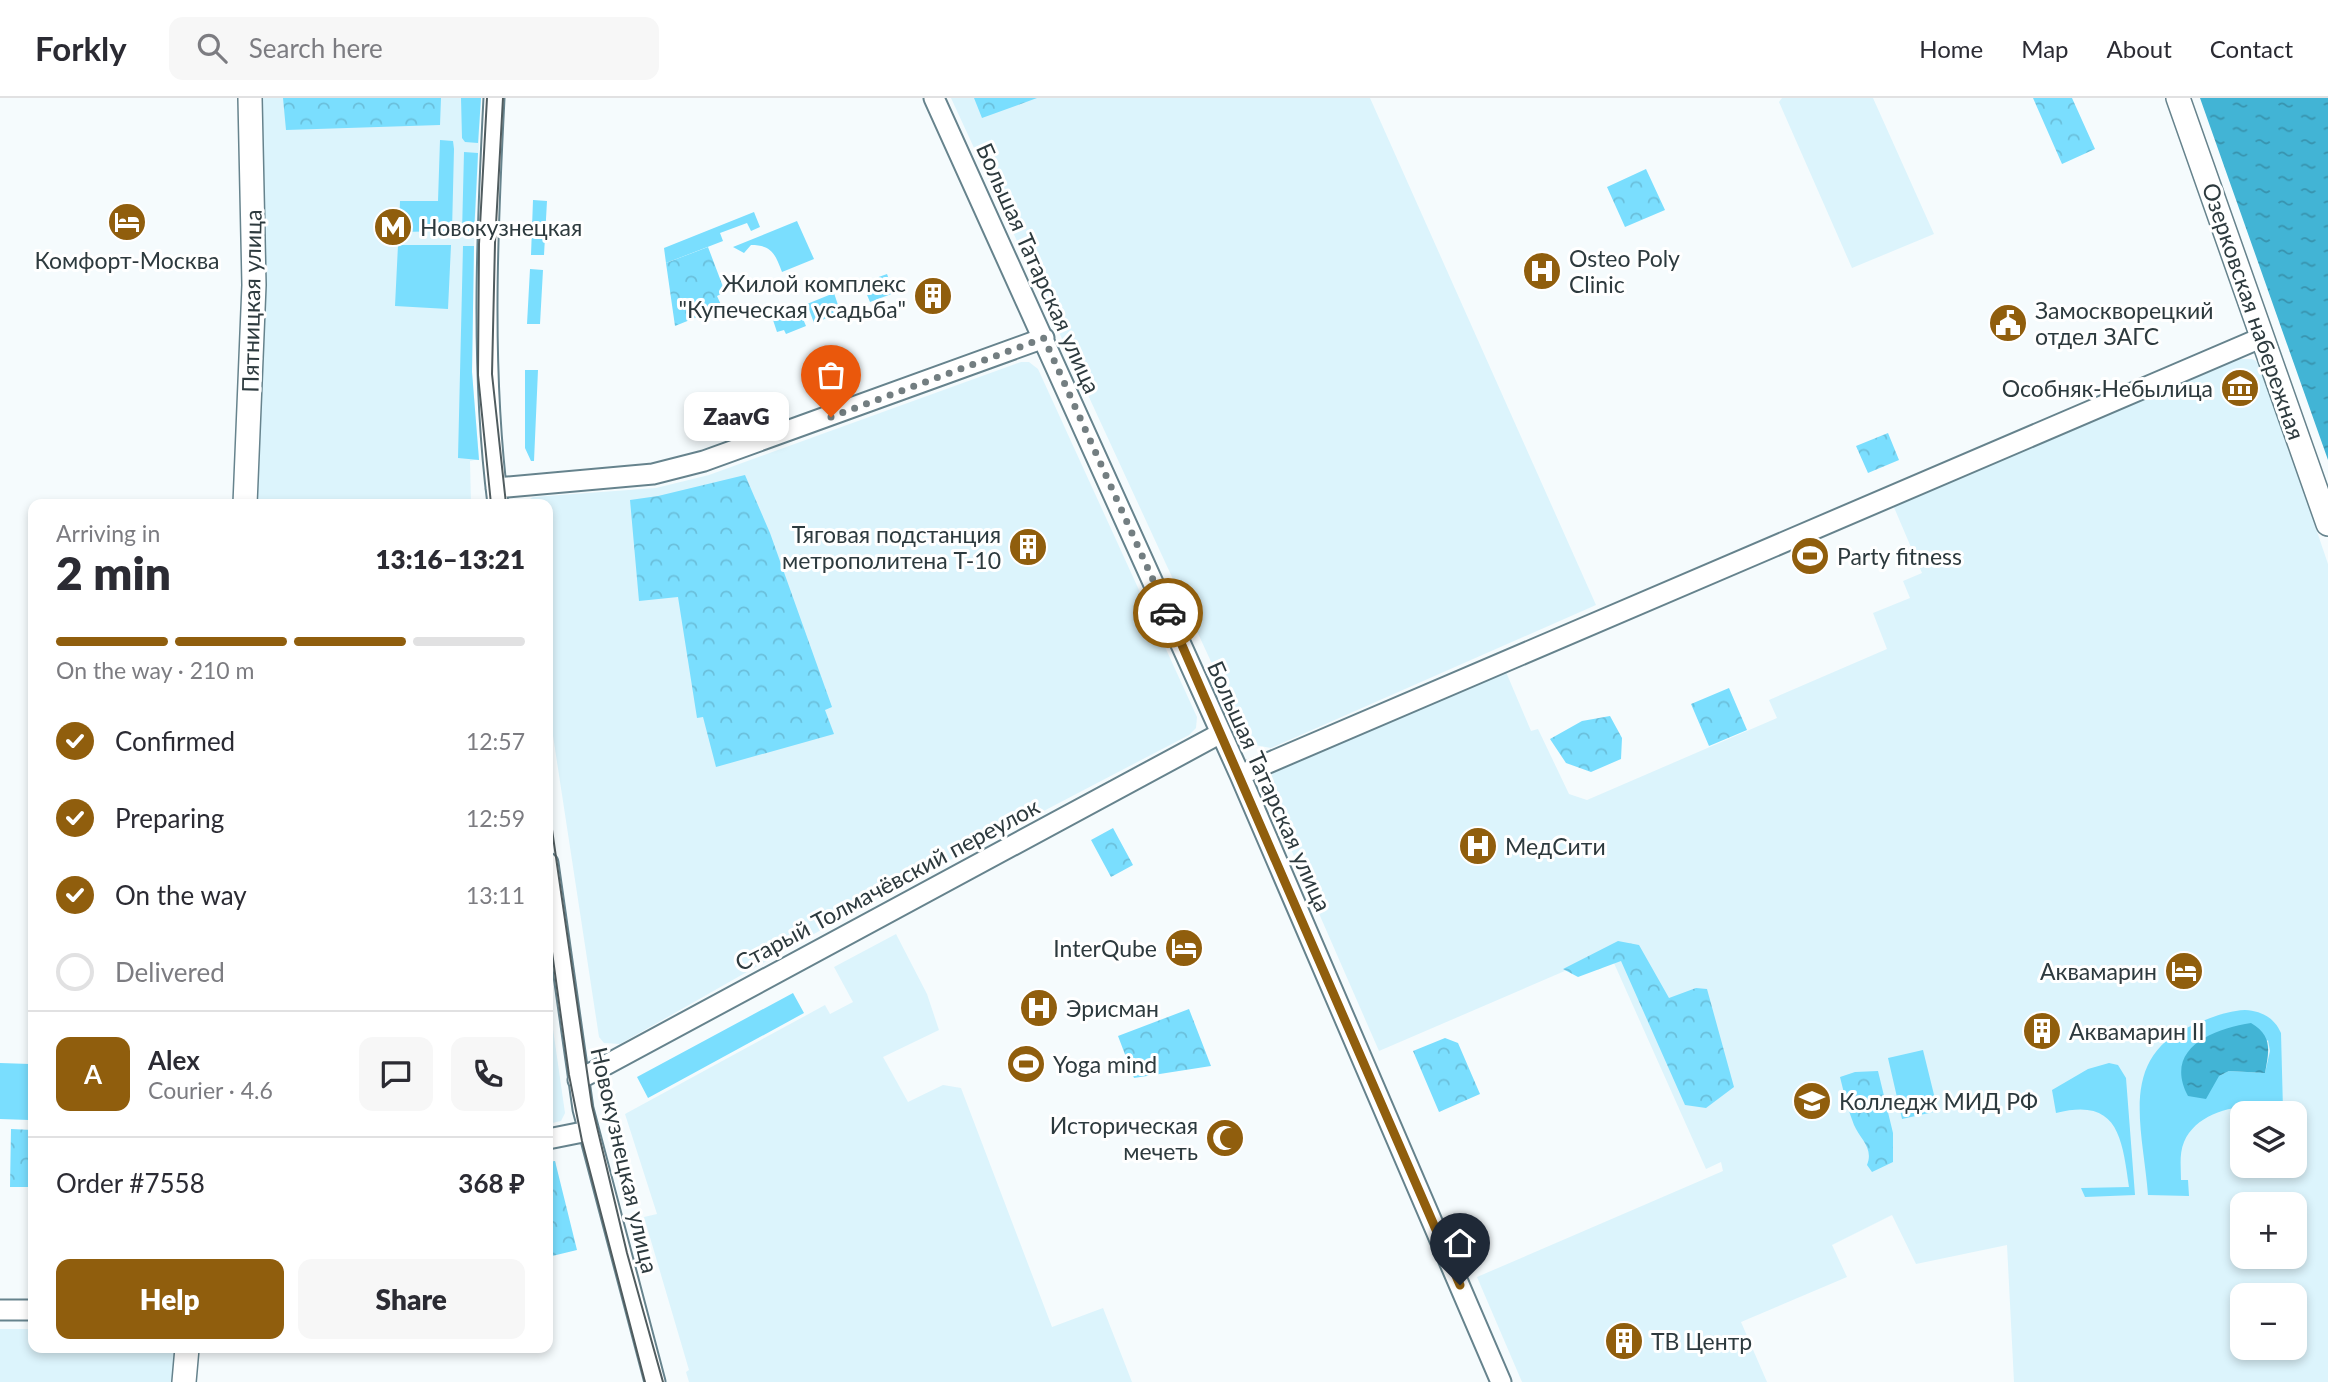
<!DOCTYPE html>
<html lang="en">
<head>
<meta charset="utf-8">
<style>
  :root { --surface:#fff; --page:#f7f7f7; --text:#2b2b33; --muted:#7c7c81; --line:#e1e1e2; --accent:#905e0d }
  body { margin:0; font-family:Lato,sans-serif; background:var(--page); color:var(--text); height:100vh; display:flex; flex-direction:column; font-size:26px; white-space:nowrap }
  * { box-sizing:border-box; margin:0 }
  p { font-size:23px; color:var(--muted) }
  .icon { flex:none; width:38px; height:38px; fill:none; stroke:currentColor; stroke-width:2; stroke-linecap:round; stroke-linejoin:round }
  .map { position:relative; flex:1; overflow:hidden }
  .side { position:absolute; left:28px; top:401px; width:525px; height:854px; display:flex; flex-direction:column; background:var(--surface); border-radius:14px; box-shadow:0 4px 10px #0003 }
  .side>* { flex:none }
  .controls { position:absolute; left:2230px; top:1003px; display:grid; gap:14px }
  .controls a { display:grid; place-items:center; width:77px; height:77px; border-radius:14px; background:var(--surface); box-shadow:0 4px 10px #0003; font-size:35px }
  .pin { position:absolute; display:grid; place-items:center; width:60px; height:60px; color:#fff; margin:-72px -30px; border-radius:50% 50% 50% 0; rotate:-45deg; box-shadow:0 0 7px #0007 }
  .pin .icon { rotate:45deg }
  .courier { position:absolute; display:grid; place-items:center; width:70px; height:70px; margin:-35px; border:5px solid #905e0d; border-radius:50%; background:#fff; color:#222; box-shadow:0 2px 9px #0007 }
  .bubble { position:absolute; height:49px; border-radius:14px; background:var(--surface); box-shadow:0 4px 10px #0003; font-size:23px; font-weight:800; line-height:49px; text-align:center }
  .headline em { font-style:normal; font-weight:800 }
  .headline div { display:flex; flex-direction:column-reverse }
  .headline { display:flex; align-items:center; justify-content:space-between; height:119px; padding:0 28px }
  h1 { font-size:46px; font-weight:800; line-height:52px }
  .bar { display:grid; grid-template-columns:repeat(4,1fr); gap:10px 7px; align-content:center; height:84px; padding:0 28px }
  .bar i { height:9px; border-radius:5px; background:var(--line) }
  .bar .active { background:var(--accent) }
  .bar p { grid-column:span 4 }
  .line { display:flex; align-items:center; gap:18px; padding:0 28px; border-top:2px solid var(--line) }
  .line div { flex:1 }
  .round { display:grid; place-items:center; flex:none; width:74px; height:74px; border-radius:14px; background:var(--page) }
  ol { padding:0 28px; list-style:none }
  li { display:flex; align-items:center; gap:21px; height:77px }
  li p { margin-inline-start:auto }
  li .icon { padding:7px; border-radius:50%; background:var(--accent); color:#fff; stroke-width:4 }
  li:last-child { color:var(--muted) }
  li i { width:38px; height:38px; border:4px solid var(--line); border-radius:50% }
  .primary-button { display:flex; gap:14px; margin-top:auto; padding:14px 28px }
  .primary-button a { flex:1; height:80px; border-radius:14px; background:var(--accent); color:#fff; font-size:28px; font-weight:800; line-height:80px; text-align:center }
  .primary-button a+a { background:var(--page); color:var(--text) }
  header { display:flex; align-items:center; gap:42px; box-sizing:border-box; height:98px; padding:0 35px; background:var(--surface); border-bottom:2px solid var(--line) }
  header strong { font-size:33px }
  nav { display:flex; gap:38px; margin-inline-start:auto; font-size:24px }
  .search { width:490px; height:63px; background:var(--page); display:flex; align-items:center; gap:18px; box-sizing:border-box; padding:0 24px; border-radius:14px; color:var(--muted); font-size:26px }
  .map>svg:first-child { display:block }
</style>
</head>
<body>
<header>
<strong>Forkly</strong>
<div class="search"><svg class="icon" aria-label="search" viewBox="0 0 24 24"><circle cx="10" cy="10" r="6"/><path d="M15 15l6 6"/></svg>Search here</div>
<nav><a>Home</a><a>Map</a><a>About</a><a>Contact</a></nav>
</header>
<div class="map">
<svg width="2328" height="1284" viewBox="0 0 2328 1284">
  <defs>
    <pattern id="forest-crowns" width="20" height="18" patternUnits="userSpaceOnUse" patternTransform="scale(1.75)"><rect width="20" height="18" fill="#7adefe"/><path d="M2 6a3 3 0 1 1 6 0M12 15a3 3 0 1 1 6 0" fill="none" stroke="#6abfdb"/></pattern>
    <pattern id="water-ripples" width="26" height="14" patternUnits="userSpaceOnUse" patternTransform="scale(1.75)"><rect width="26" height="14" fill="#42b4d5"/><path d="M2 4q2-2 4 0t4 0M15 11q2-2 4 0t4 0" fill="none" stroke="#3893ae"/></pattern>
  </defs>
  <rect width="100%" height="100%" fill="#f5fbfd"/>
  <path fill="#dcf4fc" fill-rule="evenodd" d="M 262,0 L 481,0 L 474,148 L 472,274 L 479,361 L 470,363 L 471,406 L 257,406 L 266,181 Z
    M 951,0 L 1370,0 L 1596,507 L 1271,650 L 1249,646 Z
    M 1782,0 L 1873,0 L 1934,136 L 1852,170 L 1779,4 Z
    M 2236,261 L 2252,261 L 2260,265 L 2286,326 L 2282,333 L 2289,355 L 2296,357 L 2310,397 L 2306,401 L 2328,466 L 2328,1284 L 2014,1284 L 2007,1147 L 1916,1166 L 1892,1117 L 1832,1147 L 1847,1179 L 1741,1224 L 1767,1284 L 1522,1284 L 1477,1179 L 1723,1073 L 1721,1064 L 1706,1071 L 1609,854 L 1379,953 L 1269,701 L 1267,687 L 1273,675 L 1506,574 L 1531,633 L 1538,631 L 1569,696 L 1587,702 L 1777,620 L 1769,602 L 1887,551 L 1873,515 L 1910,500 L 1903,483 L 1922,475 L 1893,407 ZM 2242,1015 L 2294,1015 L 2294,1068 L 2242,1068 ZM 2242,1106 L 2294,1106 L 2294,1158 L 2242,1158 ZM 2242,1197 L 2294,1197 L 2294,1250 L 2242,1250 Z
    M 1021,264 L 1029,264 L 1038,271 L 1197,619 L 1196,630 L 1189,637 L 881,798 L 620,946 L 604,945 L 599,939 L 548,605 L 548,406 L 526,406 L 527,403 L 533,399 L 656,390 L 709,377 Z
    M 896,836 L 927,896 L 939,932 L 883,959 L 908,1004 L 943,987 L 961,990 L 1052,1229 L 1103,1210 L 1132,1284 L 689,1284 L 686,1274 L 689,1272 L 644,1119 L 657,1116 L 625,1016 L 825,907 L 830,916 L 853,904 L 834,869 Z
    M 548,896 L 565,1015 L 561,1023 L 548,1026 Z
    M 0,1231 L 33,1231 L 33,1250 L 177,1250 L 175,1284 L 0,1284 Z"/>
  <path fill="#7adefe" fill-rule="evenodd" d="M 461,0 L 481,0 L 478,45 L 465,44 L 462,40 Z
    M 440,42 L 453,43 L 454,51 L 452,133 L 399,134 L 400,103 L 438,103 Z
    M 464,54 L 478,55 L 474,136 L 462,135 Z
    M 533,102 L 547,103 L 544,157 L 531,157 Z
    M 754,114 L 760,129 L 751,133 L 747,125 L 720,135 L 723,143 L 666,165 L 664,150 Z
    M 797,123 L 814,161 L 782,174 C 775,156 772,147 751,147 L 744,155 L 733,149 Z
    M 398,147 L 451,147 L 448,211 L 395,208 Z
    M 463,148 L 474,148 L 472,274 L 479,362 L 458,360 Z
    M 530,171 L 543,172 L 540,226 L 527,226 Z
    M 887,176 L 894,195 L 870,204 L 862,185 Z
    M 834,195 L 839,210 L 833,212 L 835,217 L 814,225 L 807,206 Z
    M 798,209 L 806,228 L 786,236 L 784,232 L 777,234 L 772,219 Z
    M 525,272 L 538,272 L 534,363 L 531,363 L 525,350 Z
    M 793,895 L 804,915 L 648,1000 L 637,979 Z
    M 2245,912 C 2261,913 2274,919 2281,935 L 2283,1012 C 2252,1003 2199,1009 2184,1044 C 2179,1056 2181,1069 2181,1082 L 2188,1082 L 2189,1098 L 2148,1097 C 2143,1030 2117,959 2193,927 C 2210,920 2226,913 2245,912 ZM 2268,942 L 2270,953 L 2265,975 L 2229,973 L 2219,978 Z
    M 1923,952 L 1938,1013 L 1902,1021 L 1888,960 Z
    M 0,965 L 30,966 L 29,1022 L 0,1021 Z
    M 2109,965 L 2118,967 L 2126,980 L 2135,1097 L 2085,1099 L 2081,1090 L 2129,1089 C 2122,1039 2118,999 2056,1015 L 2052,992 L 2088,971 Z"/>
  <path fill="url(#forest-crowns)" d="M 283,0 L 441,0 L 440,27 L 286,32 Z
    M 974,0 L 1037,0 L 982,20 Z
    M 2033,0 L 2072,0 L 2095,51 L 2062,66 Z
    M 1646,71 L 1665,112 L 1625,129 L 1607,89 Z
    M 708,149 L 725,194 L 717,198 L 722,209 L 675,228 L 666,165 Z
    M 1888,335 L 1899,362 L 1868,375 L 1856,348 Z
    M 745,377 L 770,435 L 832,609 L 825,612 L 834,636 L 716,669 L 703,619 L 697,620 L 678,499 L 639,503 L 630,402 L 658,398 Z
    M 1729,590 L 1747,632 L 1709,648 L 1691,606 Z
    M 1610,618 L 1622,640 L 1621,661 L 1591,674 L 1566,665 L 1550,641 L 1582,623 Z
    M 1113,730 L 1133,767 L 1111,779 L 1091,742 Z
    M 1618,843 L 1639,847 L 1669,900 L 1696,890 L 1707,891 L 1734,989 L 1706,1010 L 1685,1007 L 1621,863 L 1578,879 L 1563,871 Z
    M 1189,911 L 1211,968 L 1134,980 L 1118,938 Z
    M 1445,940 L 1458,945 L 1480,996 L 1439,1014 L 1413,953 Z
    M 1878,973 L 1893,1035 L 1893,1064 L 1872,1074 L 1867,1067 C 1874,1050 1860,1041 1854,1027 C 1848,1012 1844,995 1840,979 L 1855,974 Z
    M 11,1031 L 33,1032 L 33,1089 L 10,1089 Z
    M 555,1063 L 577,1152 L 548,1159 L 548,1064 Z"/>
  <path fill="url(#water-ripples)" d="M 2200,0 L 2328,0 L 2328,362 Z
    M 2251,925 C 2273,938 2269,953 2265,975 L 2229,973 L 2219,978 L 2206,1001 L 2188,998 C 2163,951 2212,931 2251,925 Z"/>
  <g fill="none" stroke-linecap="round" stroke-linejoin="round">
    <defs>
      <path id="minor" d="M 494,0 C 487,136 481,271 498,406
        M 934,0 L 1240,677 L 1501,1284
        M 496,390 L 653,376 L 704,363 L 1044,240
        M 1240,677 L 2263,239
        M 548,765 L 583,1011 L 655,1284
        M 578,982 L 1221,635
        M 548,1041 L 588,1033
        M 0,1212 L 33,1212"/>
      <path id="tertiary" d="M 2178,0 L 2328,426
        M 245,406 L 254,187 L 250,0
        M 184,1284 L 187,1250"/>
    </defs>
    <use href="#minor" stroke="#66838d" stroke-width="23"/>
    <use href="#tertiary" stroke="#66838d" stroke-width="26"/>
    <use href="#minor" stroke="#fff" stroke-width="19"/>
    <use href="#tertiary" stroke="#fff" stroke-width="23"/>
    <path stroke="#505c5f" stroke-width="2" d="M 487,0 L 479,146 L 478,277 L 491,406
      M 503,0 L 495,145 L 492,276 L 506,406
      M 548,704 L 592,1008 L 627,1155 L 663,1284
      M 548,825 L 569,977 L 582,1043 L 645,1284"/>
  </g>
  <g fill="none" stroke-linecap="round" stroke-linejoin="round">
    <path stroke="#737e81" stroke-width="7" stroke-dasharray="0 12.6" d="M 831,319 L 1044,240 L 1168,515"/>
    <path stroke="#905e0d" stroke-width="9" d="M 1168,515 L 1460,1187"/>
  </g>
  <defs>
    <symbol id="hotel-disc" viewBox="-11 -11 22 22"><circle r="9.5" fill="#905e0d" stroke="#fff"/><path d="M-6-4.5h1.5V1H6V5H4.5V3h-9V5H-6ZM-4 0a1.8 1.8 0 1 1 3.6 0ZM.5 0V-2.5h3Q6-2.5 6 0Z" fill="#fff"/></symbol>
    <symbol id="metro-disc" viewBox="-11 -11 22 22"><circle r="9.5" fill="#905e0d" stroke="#fff"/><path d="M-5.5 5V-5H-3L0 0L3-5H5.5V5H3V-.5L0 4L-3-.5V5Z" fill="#fff"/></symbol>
    <symbol id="hospital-disc" viewBox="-11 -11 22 22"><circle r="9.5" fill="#905e0d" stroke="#fff"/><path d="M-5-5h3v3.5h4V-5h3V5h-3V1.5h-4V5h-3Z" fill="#fff"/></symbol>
    <symbol id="building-disc" viewBox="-11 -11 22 22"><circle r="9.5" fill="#905e0d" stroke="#fff"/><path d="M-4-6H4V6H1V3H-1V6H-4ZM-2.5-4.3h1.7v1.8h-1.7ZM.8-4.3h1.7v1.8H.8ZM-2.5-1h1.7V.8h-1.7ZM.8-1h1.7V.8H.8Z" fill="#fff"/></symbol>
    <symbol id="civic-disc" viewBox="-11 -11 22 22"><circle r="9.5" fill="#905e0d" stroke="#fff"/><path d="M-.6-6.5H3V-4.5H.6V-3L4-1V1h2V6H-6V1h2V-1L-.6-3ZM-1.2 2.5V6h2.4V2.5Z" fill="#fff"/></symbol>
    <symbol id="museum-disc" viewBox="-11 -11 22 22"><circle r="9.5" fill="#905e0d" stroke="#fff"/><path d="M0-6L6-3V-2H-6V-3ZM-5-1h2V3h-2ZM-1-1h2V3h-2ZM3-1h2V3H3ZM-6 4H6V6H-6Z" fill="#fff"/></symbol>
    <symbol id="stadium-disc" viewBox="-11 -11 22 22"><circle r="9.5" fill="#905e0d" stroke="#fff"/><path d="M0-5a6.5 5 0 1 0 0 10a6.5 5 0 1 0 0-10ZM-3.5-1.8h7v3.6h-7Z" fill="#fff"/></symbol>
    <symbol id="university-disc" viewBox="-11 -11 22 22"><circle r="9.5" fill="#905e0d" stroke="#fff"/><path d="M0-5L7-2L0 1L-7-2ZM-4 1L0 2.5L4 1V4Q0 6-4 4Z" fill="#fff"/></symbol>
    <symbol id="mosque-disc" viewBox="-11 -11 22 22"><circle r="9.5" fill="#905e0d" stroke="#fff"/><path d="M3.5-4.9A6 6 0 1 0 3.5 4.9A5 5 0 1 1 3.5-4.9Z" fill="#fff"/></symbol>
  </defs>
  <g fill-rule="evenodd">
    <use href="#hotel-disc" x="105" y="102" width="44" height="44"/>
    <use href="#metro-disc" x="371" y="107" width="44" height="44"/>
    <use href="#hospital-disc" x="1520" y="151" width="44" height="44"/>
    <use href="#building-disc" x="911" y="176" width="44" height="44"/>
    <use href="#civic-disc" x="1986" y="203" width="44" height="44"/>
    <use href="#museum-disc" x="2218" y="268" width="44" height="44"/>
    <use href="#building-disc" x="1006" y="427" width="44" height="44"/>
    <use href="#stadium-disc" x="1788" y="436" width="44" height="44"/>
    <use href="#hospital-disc" x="1456" y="726" width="44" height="44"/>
    <use href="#hotel-disc" x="1162" y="828" width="44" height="44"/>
    <use href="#hotel-disc" x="2162" y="851" width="44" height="44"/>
    <use href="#hospital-disc" x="1017" y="888" width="44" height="44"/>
    <use href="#building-disc" x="2020" y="911" width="44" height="44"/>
    <use href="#stadium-disc" x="1004" y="944" width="44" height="44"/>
    <use href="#university-disc" x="1790" y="981" width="44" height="44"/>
    <use href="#mosque-disc" x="1203" y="1018" width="44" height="44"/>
    <use href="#building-disc" x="1602" y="1221" width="44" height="44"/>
  </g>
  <g text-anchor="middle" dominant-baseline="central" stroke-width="6" stroke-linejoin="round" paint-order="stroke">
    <g font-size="23" fill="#2d3a3e" stroke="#fff" text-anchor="start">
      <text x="420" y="129">Новокузнецкая</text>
      <text x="1569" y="160">Osteo Poly<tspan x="1569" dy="26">Clinic</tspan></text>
      <text x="127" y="162" text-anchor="middle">Комфорт-Москва</text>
      <text x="906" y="185" text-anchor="end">Жилой комплекс<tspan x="906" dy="26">"Купеческая усадьба"</tspan></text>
      <text x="2035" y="212">Замоскворецкий<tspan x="2035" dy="26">отдел ЗАГС</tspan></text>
      <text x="2213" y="290" text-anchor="end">Особняк-Небылица</text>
      <text x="1001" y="436" text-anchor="end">Тяговая подстанция<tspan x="1001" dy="26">метрополитена Т-10</tspan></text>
      <text x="1837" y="458">Party fitness</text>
      <text x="1505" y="748">МедСити</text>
      <text x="1157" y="850" text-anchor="end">InterQube</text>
      <text x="2157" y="873" text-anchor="end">Аквамарин</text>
      <text x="1066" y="910">Эрисман</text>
      <text x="2069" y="933">Аквамарин II</text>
      <text x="1053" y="966">Yoga mind</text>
      <text x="1839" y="1003">Колледж МИД РФ</text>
      <text x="1198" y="1027" text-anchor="end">Историческая<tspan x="1198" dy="26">мечеть</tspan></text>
      <text x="1651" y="1243">ТВ Центр</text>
    </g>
    <g font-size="23" fill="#2d3a3e" stroke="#fff">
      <text transform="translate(1039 170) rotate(66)">Большая Татарская улица</text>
      <text transform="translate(251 203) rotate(-89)">Пятницкая улица</text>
      <text transform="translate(2254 213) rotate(71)">Озерковская набережная</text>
      <text transform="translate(1270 688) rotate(66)">Большая Татарская улица</text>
      <text transform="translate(887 786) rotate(-28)">Старый Толмачёвский переулок</text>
      <text transform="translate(625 1062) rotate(77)">Новокузнецкая улица</text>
    </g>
  </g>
</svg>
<div class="controls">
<a><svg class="icon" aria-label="layers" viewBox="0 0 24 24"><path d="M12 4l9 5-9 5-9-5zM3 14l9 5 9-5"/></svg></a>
<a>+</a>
<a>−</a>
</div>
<div class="pin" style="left:831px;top:319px;background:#ea580c"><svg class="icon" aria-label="bag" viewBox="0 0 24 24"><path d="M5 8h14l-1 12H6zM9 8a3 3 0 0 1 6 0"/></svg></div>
<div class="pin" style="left:1460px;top:1187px;background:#1f2937"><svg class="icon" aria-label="home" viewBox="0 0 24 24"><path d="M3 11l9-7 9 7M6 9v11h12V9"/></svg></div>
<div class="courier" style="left:1168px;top:515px"><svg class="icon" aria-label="car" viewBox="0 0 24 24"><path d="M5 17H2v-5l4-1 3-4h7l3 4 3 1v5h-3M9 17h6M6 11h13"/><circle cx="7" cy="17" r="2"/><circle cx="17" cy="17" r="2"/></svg></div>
<div class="bubble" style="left:684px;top:294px;width:105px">ZaavG</div>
<section class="side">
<div class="headline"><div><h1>2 min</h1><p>Arriving in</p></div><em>13:16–13:21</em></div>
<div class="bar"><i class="active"></i><i class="active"></i><i class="active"></i><i></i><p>On the way · 210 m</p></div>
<ol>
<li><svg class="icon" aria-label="check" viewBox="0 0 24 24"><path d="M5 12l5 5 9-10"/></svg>Confirmed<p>12:57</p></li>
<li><svg class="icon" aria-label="check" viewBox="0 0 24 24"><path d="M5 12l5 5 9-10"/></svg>Preparing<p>12:59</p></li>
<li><svg class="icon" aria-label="check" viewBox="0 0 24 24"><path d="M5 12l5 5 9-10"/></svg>On the way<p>13:11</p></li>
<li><i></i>Delivered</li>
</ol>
<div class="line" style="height:126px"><b class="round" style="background:var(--accent);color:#fff">A</b><div><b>Alex</b><p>Courier · 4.6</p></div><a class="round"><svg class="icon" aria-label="chat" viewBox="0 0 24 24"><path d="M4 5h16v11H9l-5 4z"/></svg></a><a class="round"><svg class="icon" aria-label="phone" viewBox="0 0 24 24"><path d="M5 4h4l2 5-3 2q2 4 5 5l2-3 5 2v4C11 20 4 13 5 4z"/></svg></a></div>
<div class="line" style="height:91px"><div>Order #7558</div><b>368 ₽</b></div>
<div class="primary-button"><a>Help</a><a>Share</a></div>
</section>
</div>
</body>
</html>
